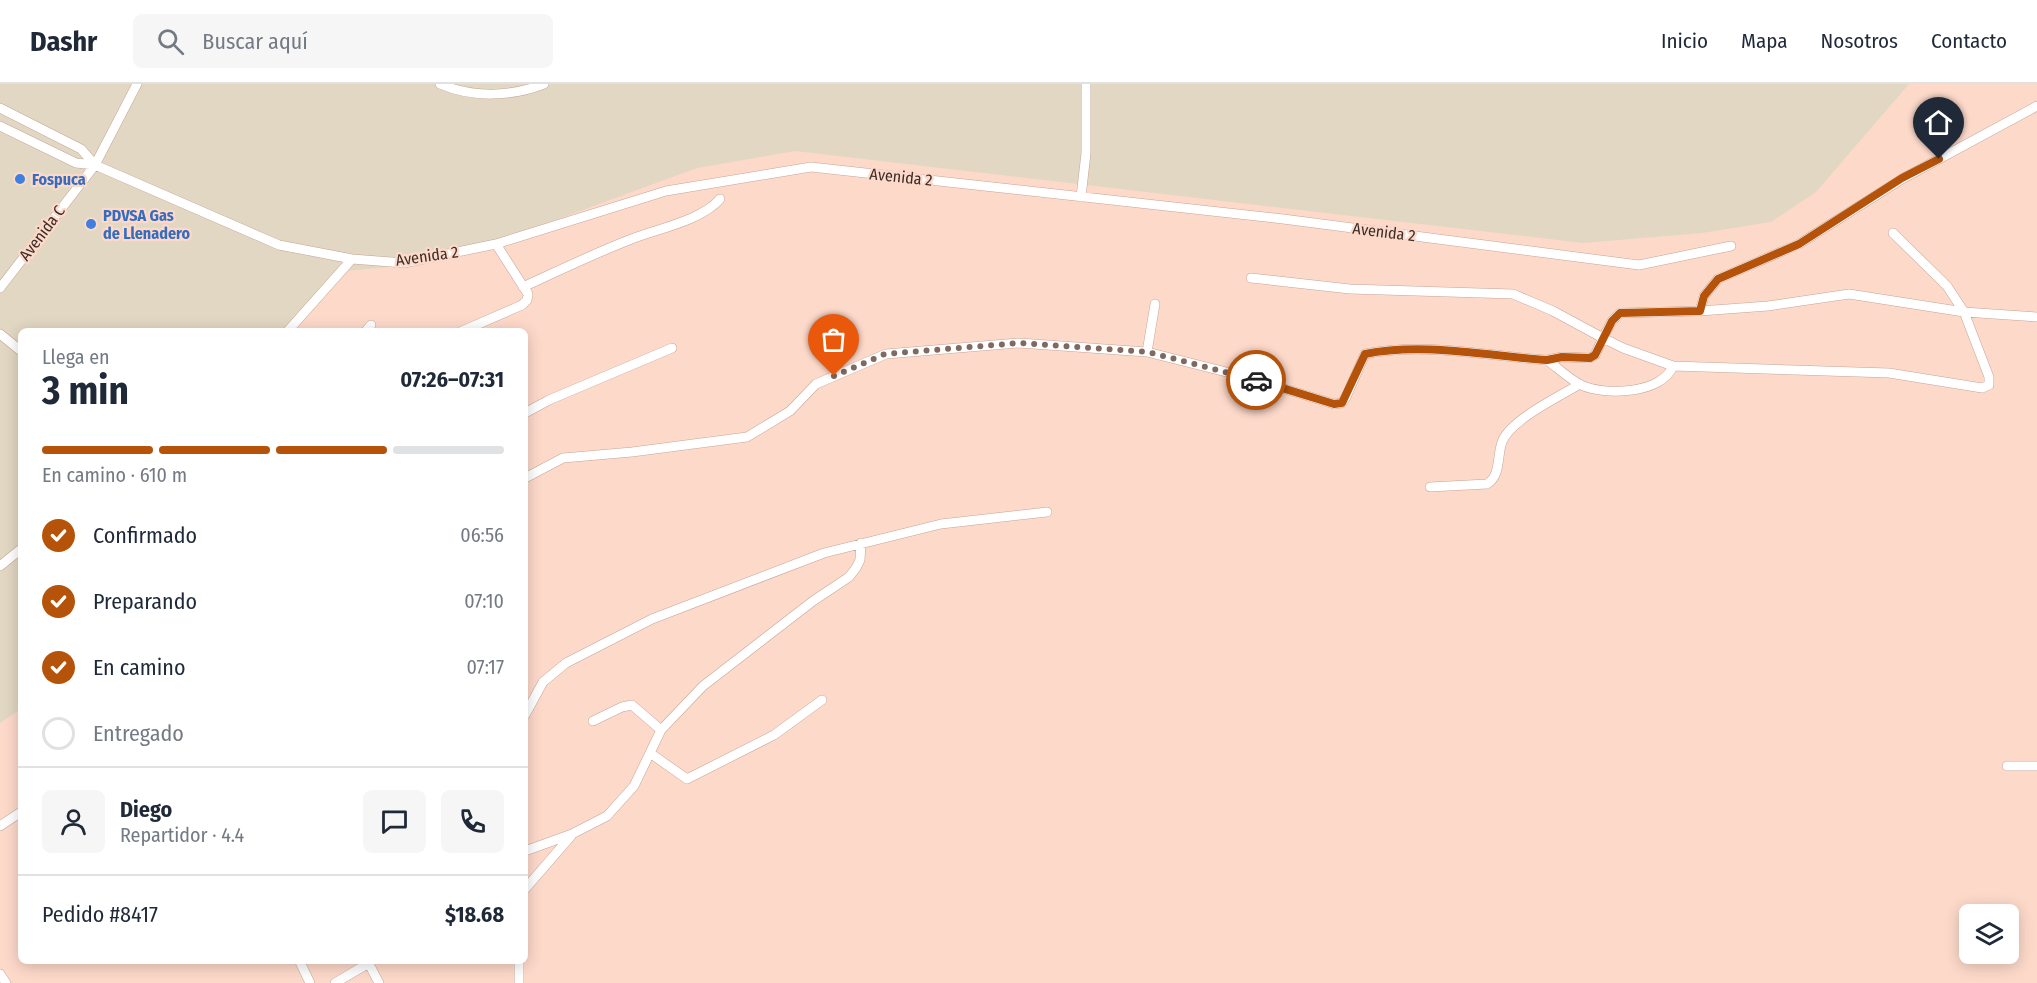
<!DOCTYPE html>
<html lang="es">
<head>
<meta charset="utf-8">
<style>
  :root { --surface:#fff; --page:#f6f6f7; --text:#1f2937; --muted:#747a83; --line:#e0e1e3; --accent:#b45309 }
  body { margin:0; font-family:"Fira Sans Condensed",sans-serif; background:var(--page); color:var(--text); height:100vh; display:flex; flex-direction:column; font-size:22px; white-space:nowrap }
  * { box-sizing:border-box; margin:0 }
  p { font-size:20px; color:var(--muted) }
  .icon { flex:none; width:33px; height:33px; fill:none; stroke:currentColor; stroke-width:2; stroke-linecap:round; stroke-linejoin:round }
  .map { position:relative; flex:1; overflow:hidden }
  .drawer { position:absolute; left:18px; top:244px; width:510px; height:636px; display:flex; flex-direction:column; background:var(--surface); border-radius:9px; box-shadow:0 3px 15px #0003 }
  .drawer>* { flex:none }
  .controls { position:absolute; left:1959px; top:820px; display:grid; gap:12px }
  .controls a { display:grid; place-items:center; width:60px; height:60px; border-radius:9px; background:var(--surface); box-shadow:0 3px 15px #0003; font-size:30px }
  .pin { position:absolute; display:grid; place-items:center; width:51px; height:51px; color:#fff; margin:-62px -26px; border-radius:50% 50% 50% 0; rotate:-45deg; box-shadow:0 0 6px #0007 }
  .pin .icon { rotate:45deg }
  .courier { position:absolute; display:grid; place-items:center; width:60px; height:60px; margin:-30px; border:4px solid #b45309; border-radius:50%; background:#fff; color:#222; box-shadow:0 2px 8px #0007 }
  .head em { font-style:normal; font-weight:700 }
  .head div { display:flex; flex-direction:column-reverse }
  .head { display:flex; align-items:center; justify-content:space-between; height:102px; padding:0 24px }
  h1 { font-size:39px; font-weight:700; line-height:45px }
  .bar { display:grid; grid-template-columns:repeat(4,1fr); gap:9px 6px; align-content:center; height:72px; padding:0 24px }
  .bar i { height:8px; border-radius:4px; background:var(--line) }
  .bar .active { background:var(--accent) }
  .bar p { grid-column:span 4 }
  .line { display:flex; align-items:center; gap:15px; padding:0 24px; border-top:2px solid var(--line) }
  .line div { flex:1 }
  .round { display:grid; place-items:center; flex:none; width:63px; height:63px; border-radius:9px; background:var(--page) }
  ol { padding:0 24px; list-style:none }
  li { display:flex; align-items:center; gap:18px; height:66px }
  li p { margin-inline-start:auto }
  li .icon { padding:6px; border-radius:50%; background:var(--accent); color:#fff; stroke-width:4 }
  li:last-child { color:var(--muted) }
  li i { width:33px; height:33px; border:3px solid var(--line); border-radius:50% }
  header { display:flex; align-items:center; gap:36px; box-sizing:border-box; height:84px; padding:0 30px; background:var(--surface); border-bottom:2px solid var(--line) }
  header strong { font-size:28px }
  nav { display:flex; gap:33px; margin-inline-start:auto; font-size:21px }
  .search { width:420px; height:54px; background:var(--page); display:flex; align-items:center; gap:15px; box-sizing:border-box; padding:0 21px; border-radius:9px; color:var(--muted); font-size:22px }
  .map>svg:first-child { display:block }
</style>
</head>
<body>
<header>
<strong>Dashr</strong>
<div class="search"><svg class="icon" aria-label="search" viewBox="0 0 24 24"><circle cx="10" cy="10" r="6"/><path d="M15 15l6 6"/></svg>Buscar aquí</div>
<nav><a>Inicio</a><a>Mapa</a><a>Nosotros</a><a>Contacto</a></nav>
</header>
<div class="map">
<svg width="2037" height="899" viewBox="0 0 2037 899">
  <rect width="100%" height="100%" fill="#fdd9ca"/>
  <path fill="#e2d7c2" d="M 0,0 L 1909,0 L 1816,108 L 1771,138 L 1702,149 L 1583,159 L 795,67 L 697,84 L 474,166 L 387,183 L 335,188 L 282,247 L 21,248 L 21,625 L 0,639 Z"/>
  <g fill="none" stroke-linecap="round" stroke-linejoin="round">
    <defs>
      <path id="street" d="M 440,0 C 473,14 510,13 544,0
        M 0,24 L 81,65 L 95,81
        M 0,42 L 76,79 L 95,81 L 279,161 L 352,175 L 404,179 L 496,160 L 666,107 L 811,83 L 1283,135 L 1639,181 L 1731,162
        M 1081,113 L 1086,69 L 1086,0
        M 1893,149 L 1947,202 L 1964,228 L 1989,293 L 1989,301 L 1982,304 L 1889,289 L 1673,282 L 1623,264 L 1603,254 L 1612,237 L 1620,229 L 1700,227 L 1768,222 L 1849,210 L 1964,228 L 2037,233
        M 523,203 C 558,187 593,170 629,156 C 656,145 701,137 720,115
        M 0,204 L 95,81 L 137,0
        M 1700,227 L 1704,212 L 1718,195 L 1799,160 L 1902,95 L 2037,22
        M 287,248 L 352,175
        M 365,248 L 371,241
        M 460,248 L 522,221 L 527,216 L 528,210 L 496,160
        M 0,250 L 21,267
        M 1147,268 L 1155,220
        M 1547,276 C 1558,284 1569,295 1581,301 C 1605,312 1662,310 1673,282
        M 525,329 L 549,316 L 672,264
        M 525,394 L 563,374 L 632,368 L 747,353 L 790,327 L 816,300 L 886,270 L 1019,259 L 1147,268 L 1246,293 L 1334,320 L 1342,319 L 1346,313 L 1365,270 C 1422,258 1490,272 1547,276 L 1562,273 L 1590,274 L 1595,271 L 1603,254 L 1553,227 L 1513,210 L 1350,205 L 1251,194
        M 1430,403 L 1487,400 C 1501,392 1497,371 1502,358 C 1510,336 1560,312 1580,300
        M 0,482 L 21,465
        M 525,631 L 543,598 L 566,579 L 652,535 L 824,469 L 941,440 L 1047,428
        M 593,637 L 622,623 L 632,621 L 661,646
        M 650,669 L 687,695 L 774,651 L 822,616
        M 2007,682 L 2037,682
        M 0,742 L 21,728
        M 525,767 L 572,750 L 607,732 L 634,702 L 661,646 L 703,602 L 813,517 L 849,493 L 856,484 L 860,476 L 861,459
        M 525,805 L 571,752
        M 300,878 L 310,899
        M 368,878 L 379,899
        M 519,878 L 519,899
        M 0,890 L 6,899
        M 335,899 L 369,879"/>
    </defs>
    <use href="#street" stroke="#c7a496" stroke-width="10"/>
    <use href="#street" stroke="#fff" stroke-width="9"/>
  </g>
  <g fill="none" stroke-linecap="round" stroke-linejoin="round">
    <path stroke="#7f6960" stroke-width="6" stroke-dasharray="0 10.8" d="M 834,292 L 885,270 L 1019,259 L 1148,268 L 1256,296"/>
    <path stroke="#b45309" stroke-width="8" d="M 1256,296 L 1334,320 L 1342,319 L 1365,270 C 1422,258 1490,272 1547,276 L 1562,273 L 1590,274 L 1595,271 L 1612,237 L 1620,229 L 1700,227 L 1704,212 L 1718,195 L 1799,160 L 1902,94 L 1939,75"/>
  </g>
  <g fill="#3f7fe0" stroke="#fdd9ca" stroke-width="2">
    <circle cx="20" cy="95" r="6"/>
    <circle cx="91" cy="140" r="6"/>
  </g>
  <g text-anchor="middle" dominant-baseline="central" stroke-width="4.5" stroke-linejoin="round" paint-order="stroke">
    <g font-size="16" fill="#3b2d27" stroke="#fdd9ca">
      <text transform="translate(901 93) rotate(6)">Avenida 2</text>
      <text transform="translate(1384 148) rotate(7)">Avenida 2</text>
      <text transform="translate(42 149) rotate(-53)">Avenida C</text>
      <text transform="translate(427 172) rotate(-8)">Avenida 2</text>
    </g>
    <g font-size="16" font-weight="bold" fill="#366cbe" stroke="#fdd9ca" text-anchor="start">
      <text x="32" y="95">Fospuca</text>
      <text x="103" y="131">PDVSA Gas<tspan x="103" dy="18">de Llenadero</tspan></text>
    </g>
  </g>
</svg>
<div class="controls">
<a><svg class="icon" aria-label="layers" viewBox="0 0 24 24"><path d="M12 4l9 5-9 5-9-5zM3 14l9 5 9-5"/></svg></a>
</div>
<div class="pin" style="left:834px;top:292px;background:#ea580c"><svg class="icon" aria-label="bag" viewBox="0 0 24 24"><path d="M5 8h14l-1 12H6zM9 8a3 3 0 0 1 6 0"/></svg></div>
<div class="pin" style="left:1939px;top:75px;background:#1f2937"><svg class="icon" aria-label="home" viewBox="0 0 24 24"><path d="M3 11l9-7 9 7M6 9v11h12V9"/></svg></div>
<div class="courier" style="left:1256px;top:296px"><svg class="icon" aria-label="car" viewBox="0 0 24 24"><path d="M5 17H2v-5l4-1 3-4h7l3 4 3 1v5h-3M9 17h6M6 11h13"/><circle cx="7" cy="17" r="2"/><circle cx="17" cy="17" r="2"/></svg></div>
<section class="drawer">
<div class="head"><div><h1>3 min</h1><p>Llega en</p></div><em>07:26–07:31</em></div>
<div class="bar"><i class="active"></i><i class="active"></i><i class="active"></i><i></i><p>En camino · 610 m</p></div>
<ol>
<li><svg class="icon" aria-label="check" viewBox="0 0 24 24"><path d="M5 12l5 5 9-10"/></svg>Confirmado<p>06:56</p></li>
<li><svg class="icon" aria-label="check" viewBox="0 0 24 24"><path d="M5 12l5 5 9-10"/></svg>Preparando<p>07:10</p></li>
<li><svg class="icon" aria-label="check" viewBox="0 0 24 24"><path d="M5 12l5 5 9-10"/></svg>En camino<p>07:17</p></li>
<li><i></i>Entregado</li>
</ol>
<div class="line" style="height:108px"><a class="round"><svg class="icon" aria-label="person" viewBox="0 0 24 24"><circle cx="12" cy="8" r="4"/><path d="M4 21q1-7 8-7t8 7"/></svg></a><div><b>Diego</b><p>Repartidor · 4.4</p></div><a class="round"><svg class="icon" aria-label="chat" viewBox="0 0 24 24"><path d="M4 5h16v11H9l-5 4z"/></svg></a><a class="round"><svg class="icon" aria-label="phone" viewBox="0 0 24 24"><path d="M5 4h4l2 5-3 2q2 4 5 5l2-3 5 2v4C11 20 4 13 5 4z"/></svg></a></div>
<div class="line" style="height:78px"><div>Pedido #8417</div><b>$18.68</b></div>
</section>
</div>
</body>
</html>
